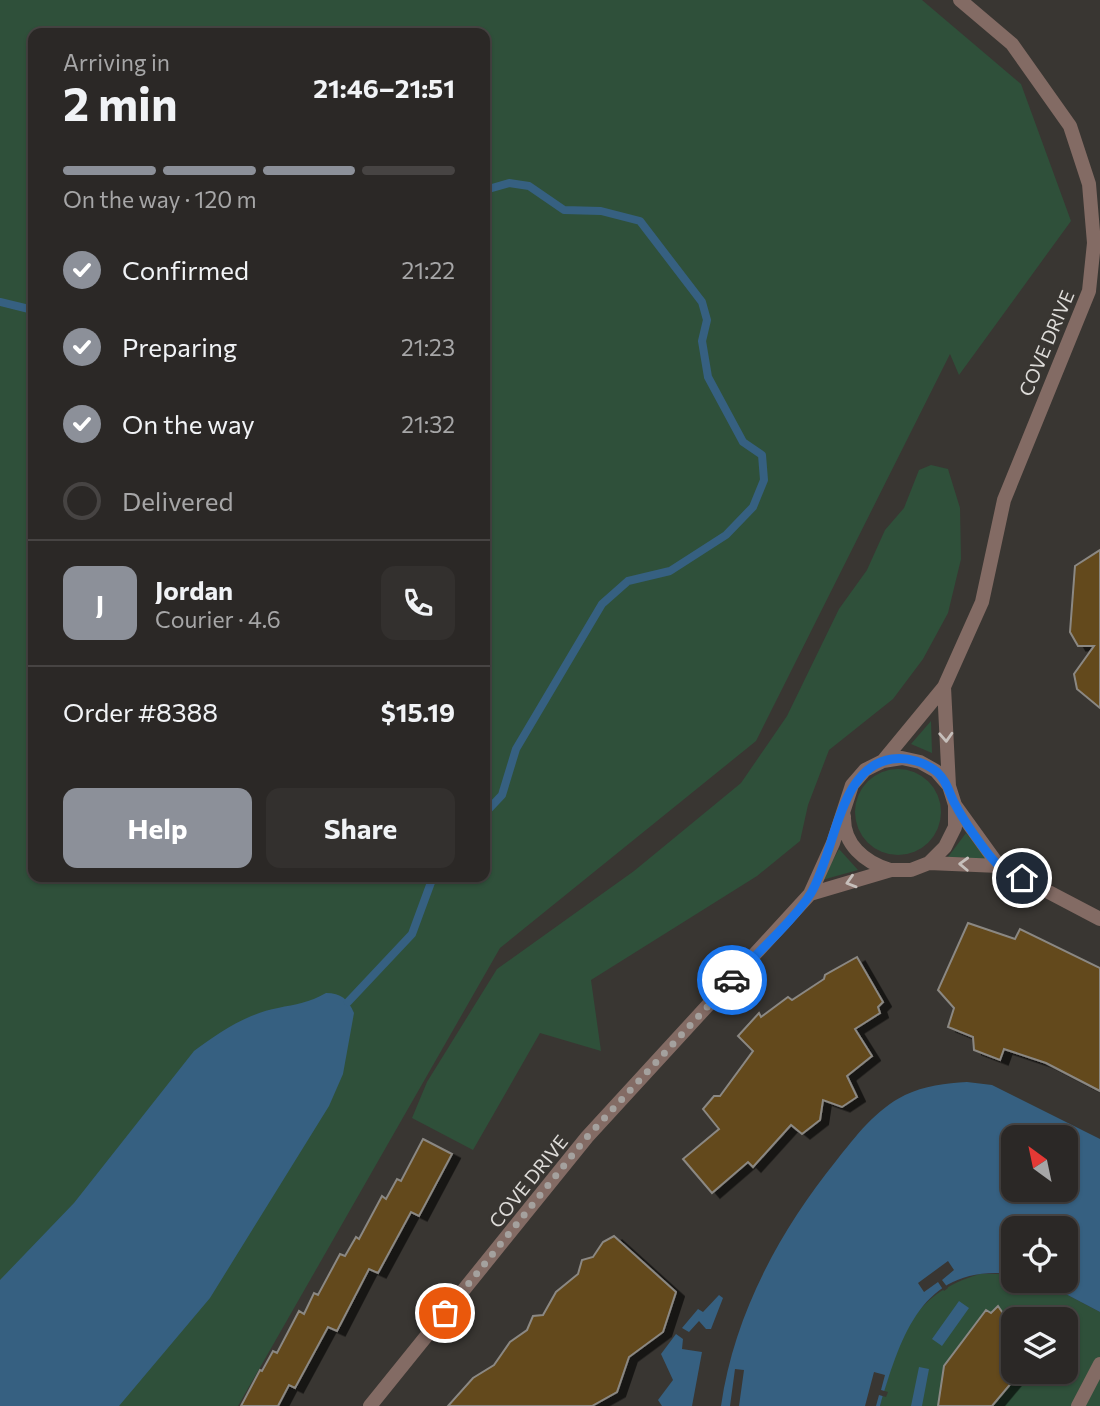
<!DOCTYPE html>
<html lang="en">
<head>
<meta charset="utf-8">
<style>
  :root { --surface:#2b2826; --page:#33302e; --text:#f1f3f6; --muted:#a6a6a7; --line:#474443; --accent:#8c9099 }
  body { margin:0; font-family:Commissioner,sans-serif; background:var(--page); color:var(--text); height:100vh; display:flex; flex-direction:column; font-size:26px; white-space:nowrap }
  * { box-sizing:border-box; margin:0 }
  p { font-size:23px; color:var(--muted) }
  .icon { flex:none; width:38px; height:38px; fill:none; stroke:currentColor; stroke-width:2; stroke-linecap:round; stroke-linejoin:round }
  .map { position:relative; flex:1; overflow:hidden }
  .sheet { position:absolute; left:28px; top:28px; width:462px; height:854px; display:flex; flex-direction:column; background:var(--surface); border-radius:14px; box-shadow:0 2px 5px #0004,0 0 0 2px var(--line) }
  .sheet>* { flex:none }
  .needle { width:46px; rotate:327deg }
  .buttons { position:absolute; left:1001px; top:1125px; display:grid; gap:14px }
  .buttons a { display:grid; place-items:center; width:77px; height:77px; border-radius:14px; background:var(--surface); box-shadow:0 2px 5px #0004,0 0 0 2px var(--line); font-size:35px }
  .pin { position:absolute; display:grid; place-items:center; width:60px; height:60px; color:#fff; margin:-30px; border:4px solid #fff; border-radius:50%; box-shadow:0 2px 7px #0007 }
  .courier { position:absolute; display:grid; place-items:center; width:70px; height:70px; margin:-35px; border:5px solid #1a73e8; border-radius:50%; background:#fff; color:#222; box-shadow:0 2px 9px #0007 }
  .overview em { font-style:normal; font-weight:700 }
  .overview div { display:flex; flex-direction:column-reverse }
  .overview { display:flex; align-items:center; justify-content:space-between; height:119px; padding:0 35px }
  h1 { font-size:46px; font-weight:700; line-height:52px }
  .bar { display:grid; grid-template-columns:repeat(4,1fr); gap:10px 7px; align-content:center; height:84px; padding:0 35px }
  .bar i { height:9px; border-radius:5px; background:var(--line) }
  .bar .on { background:var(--accent) }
  .bar p { grid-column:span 4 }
  .line { display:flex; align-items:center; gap:18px; padding:0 35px; border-top:2px solid var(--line) }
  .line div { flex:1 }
  .round { display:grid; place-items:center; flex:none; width:74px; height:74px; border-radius:14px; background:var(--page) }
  ol { padding:0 35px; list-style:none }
  li { display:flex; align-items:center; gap:21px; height:77px }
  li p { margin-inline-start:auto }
  li .icon { padding:7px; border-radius:50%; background:var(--accent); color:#fff; stroke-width:4 }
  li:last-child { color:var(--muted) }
  li i { width:38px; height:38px; border:4px solid var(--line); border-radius:50% }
  .primary-button { display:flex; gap:14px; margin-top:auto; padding:14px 35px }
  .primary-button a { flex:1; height:80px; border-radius:14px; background:var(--accent); color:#fff; font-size:28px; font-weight:700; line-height:80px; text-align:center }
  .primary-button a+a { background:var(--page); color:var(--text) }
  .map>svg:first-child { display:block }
</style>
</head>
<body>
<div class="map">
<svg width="1100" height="1406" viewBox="0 0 1100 1406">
  <defs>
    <filter id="shadow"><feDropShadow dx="8" dy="4.5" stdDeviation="0" flood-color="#0009"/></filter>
  </defs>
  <rect width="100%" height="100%" fill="#393632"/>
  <path fill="#2f503a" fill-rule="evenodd" d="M 0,0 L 922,0 L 1021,84 L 1071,221 L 959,375 L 950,354 L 756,741 L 500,948 L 238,1406 L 0,1406 ZM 33,33 L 485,33 L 485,877 L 33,877 Z
    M 931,465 L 948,469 L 960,508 L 961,559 L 948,613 L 923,659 L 893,699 L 829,750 L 808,805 L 800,841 L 757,876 L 591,980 L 601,1051 L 540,1033 L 473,1150 L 412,1118 L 427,1082 L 497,969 L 634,871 L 741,783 L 787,716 L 839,609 L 867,570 L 885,530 L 904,508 L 919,470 Z
    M 931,721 L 932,753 L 911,744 Z
    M855 812a43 43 0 1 1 86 0a43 43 0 1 1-86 0Z
    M 966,833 L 986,859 L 948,857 Z
    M 839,849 L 858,870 L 822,880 Z
    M 980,1274 L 1013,1274 L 1013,1281 L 1041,1281 L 1100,1312 L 1100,1406 L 880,1406 C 899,1341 908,1295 980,1274 ZM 1013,1320 L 1066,1320 L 1066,1372 L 1013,1372 Z"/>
  <path fill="#366081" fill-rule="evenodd" d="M 326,993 C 341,993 348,999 354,1013 L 343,1074 L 329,1106 L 210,1298 L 119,1406 L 0,1406 L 0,1280 L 74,1203 L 194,1051 C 218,1033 248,1013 278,1008 C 296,1004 309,1003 326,993 Z
    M 967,1082 L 992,1085 L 1100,1139 L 1100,1312 L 1041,1281 L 1066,1281 L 1066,1228 L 1013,1228 L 1013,1274 C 922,1263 901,1336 880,1406 L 721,1406 C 734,1315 779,1232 836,1161 C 856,1136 875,1110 905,1095 C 924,1086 946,1083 967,1082 ZM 1013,1138 L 1066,1138 L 1066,1190 L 1013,1190 Z
    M 719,1295 L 723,1298 L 711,1329 L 706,1329 L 699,1321 L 689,1332 L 682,1328 L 698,1309 L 703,1312 Z
    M 959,1301 L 969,1308 L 942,1346 L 932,1339 Z
    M 676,1334 L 683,1339 L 682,1349 L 702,1352 L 692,1406 L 662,1406 L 658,1400 L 673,1380 L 661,1354 Z
    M 919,1367 L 929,1369 L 922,1406 L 911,1406 Z"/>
  <path fill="#393632" d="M 948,1261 L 954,1270 L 942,1280 L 948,1288 L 944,1291 L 938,1282 L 924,1292 L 918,1283 Z
    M 735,1369 L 744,1370 L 739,1406 L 730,1406 Z
    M 874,1372 L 885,1375 L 881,1390 L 888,1392 L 886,1397 L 879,1395 L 876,1406 L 865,1406 Z"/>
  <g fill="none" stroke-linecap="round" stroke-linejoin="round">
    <path stroke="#366081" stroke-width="8" d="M 485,190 L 509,183 L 529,186 L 564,210 L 601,211 L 640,221 L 702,302 L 707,320 L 702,341 L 708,377 L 743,442 L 762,455 L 764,480 L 753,507 L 726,535 L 670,571 L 628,581 L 602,604 L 516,749 L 502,795 L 485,813
      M 0,302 L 33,310
      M 348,1002 L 412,934 L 433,877"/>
  </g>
  <path fill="#63481a" stroke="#8b8883" stroke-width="2" filter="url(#shadow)" d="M 1100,550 L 1100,708 L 1077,689 L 1074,674 L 1094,646 L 1078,646 L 1070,632 L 1075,566 Z
    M 968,923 L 1015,939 L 1020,929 L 1100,968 L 1100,1091 L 1046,1063 L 1004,1049 L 1000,1060 L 974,1050 L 973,1037 L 948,1027 L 954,1008 L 938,990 Z
    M 857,957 L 883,1002 L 878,1007 L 880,1013 L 855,1029 L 872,1056 L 847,1076 L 857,1097 L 842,1107 L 823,1100 L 820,1120 L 802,1134 L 791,1125 L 753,1167 L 748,1162 L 712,1193 L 683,1159 L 719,1129 L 703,1109 L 714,1096 L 720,1096 L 753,1051 L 738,1036 L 759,1013 L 761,1017 L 788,997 L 792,1000 L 824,979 L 825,975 Z
    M 423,1139 L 452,1154 L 419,1216 L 411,1212 L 378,1273 L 369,1269 L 337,1331 L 328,1327 L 295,1388 L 289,1385 L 278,1406 L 241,1406 L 260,1370 L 262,1371 L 273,1351 L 277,1353 L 299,1311 L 304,1314 L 314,1293 L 318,1295 L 340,1254 L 345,1256 L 356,1237 L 359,1239 L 382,1196 L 386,1199 L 397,1179 L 401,1181 Z
    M 614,1236 L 676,1292 L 663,1332 L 629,1357 L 617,1392 L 592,1406 L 448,1406 L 473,1378 L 494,1365 L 510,1342 L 527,1330 L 533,1316 L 543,1315 L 556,1292 L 578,1274 L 582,1260 L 593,1257 L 603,1242 Z
    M 998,1306 L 1013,1328 L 1013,1381 L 992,1406 L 938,1406 L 944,1366 L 986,1310 L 991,1313 Z"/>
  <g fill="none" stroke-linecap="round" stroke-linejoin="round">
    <path stroke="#836b64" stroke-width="14" d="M 883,761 L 944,687 L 982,602 L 1004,500 L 1089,291 L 1094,243 L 1089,184 L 1070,126 L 1012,44 L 960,0
      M 955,805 L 999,866
      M 844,816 C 843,844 864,862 890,870
      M 929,863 L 999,866 L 1100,919
      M 810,894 L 891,870 L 911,870 L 929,863 L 945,847 L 955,827 L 955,805 L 949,786 L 944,687
      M 370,1406 L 587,1137 L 810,894 L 833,843 L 852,785 L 865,770 L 883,761 L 902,758 L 920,762 L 936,771 L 949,786
      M 1078,1406 L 1100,1364"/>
  </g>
  <defs><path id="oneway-chevron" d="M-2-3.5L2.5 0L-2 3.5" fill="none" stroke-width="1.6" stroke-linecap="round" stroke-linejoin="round" transform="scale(1.75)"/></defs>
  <g stroke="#c6bfbb">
    <use href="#oneway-chevron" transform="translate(946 737) rotate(87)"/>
    <use href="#oneway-chevron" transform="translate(964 864) rotate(-178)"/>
    <use href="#oneway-chevron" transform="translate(851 882) rotate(163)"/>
  </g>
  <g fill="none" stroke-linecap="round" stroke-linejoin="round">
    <path stroke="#a4a19e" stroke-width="7" stroke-dasharray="0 12.6" d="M 445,1313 L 587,1137 L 732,980"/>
    <path stroke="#1a73e8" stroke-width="9" d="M 732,980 C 753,957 796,918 811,893 C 836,851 838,767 892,759 C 908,757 925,762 937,772 C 947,781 949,793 955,804 C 963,820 986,853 998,865 C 1004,871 1015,874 1022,878"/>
  </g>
  <g text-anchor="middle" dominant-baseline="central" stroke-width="5" stroke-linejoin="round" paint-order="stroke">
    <g font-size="19" fill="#dddbd8" stroke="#393632">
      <text transform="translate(1046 343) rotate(-67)">COVE DRIVE</text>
      <text transform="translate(528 1181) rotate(-51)">COVE DRIVE</text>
    </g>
  </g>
</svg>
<div class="buttons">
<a><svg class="needle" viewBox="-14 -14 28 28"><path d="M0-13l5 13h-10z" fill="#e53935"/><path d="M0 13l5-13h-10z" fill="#a6a6a7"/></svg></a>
<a><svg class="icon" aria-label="locate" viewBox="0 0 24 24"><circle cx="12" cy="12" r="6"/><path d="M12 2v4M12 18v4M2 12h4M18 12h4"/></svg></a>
<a><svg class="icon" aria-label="layers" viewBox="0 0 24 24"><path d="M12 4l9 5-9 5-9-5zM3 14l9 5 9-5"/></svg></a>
</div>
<div class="pin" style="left:445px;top:1313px;background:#ea580c"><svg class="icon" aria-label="bag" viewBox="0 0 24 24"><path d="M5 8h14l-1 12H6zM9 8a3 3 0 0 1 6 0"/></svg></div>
<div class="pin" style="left:1022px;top:878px;background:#1f2937"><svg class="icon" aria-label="home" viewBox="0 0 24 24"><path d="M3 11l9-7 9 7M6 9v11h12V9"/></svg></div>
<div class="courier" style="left:732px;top:980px"><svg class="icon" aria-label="car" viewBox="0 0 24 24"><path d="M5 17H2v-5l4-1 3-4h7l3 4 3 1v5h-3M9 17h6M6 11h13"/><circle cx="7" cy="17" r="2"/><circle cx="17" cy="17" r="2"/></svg></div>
<section class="sheet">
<div class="overview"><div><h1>2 min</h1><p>Arriving in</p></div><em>21:46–21:51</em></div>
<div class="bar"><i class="on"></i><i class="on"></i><i class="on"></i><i></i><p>On the way · 120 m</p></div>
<ol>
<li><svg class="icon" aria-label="check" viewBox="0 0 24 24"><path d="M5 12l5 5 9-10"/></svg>Confirmed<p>21:22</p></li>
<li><svg class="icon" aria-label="check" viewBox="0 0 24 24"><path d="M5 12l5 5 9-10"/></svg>Preparing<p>21:23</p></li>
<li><svg class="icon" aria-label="check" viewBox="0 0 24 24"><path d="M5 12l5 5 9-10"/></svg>On the way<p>21:32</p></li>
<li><i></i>Delivered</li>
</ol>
<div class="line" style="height:126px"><b class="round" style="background:var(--accent);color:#fff">J</b><div><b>Jordan</b><p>Courier · 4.6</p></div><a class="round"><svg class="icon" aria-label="phone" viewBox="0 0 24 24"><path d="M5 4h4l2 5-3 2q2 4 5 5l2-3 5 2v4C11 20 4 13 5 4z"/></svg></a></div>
<div class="line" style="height:91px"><div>Order #8388</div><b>$15.19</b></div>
<div class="primary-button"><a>Help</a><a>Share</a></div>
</section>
</div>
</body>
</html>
